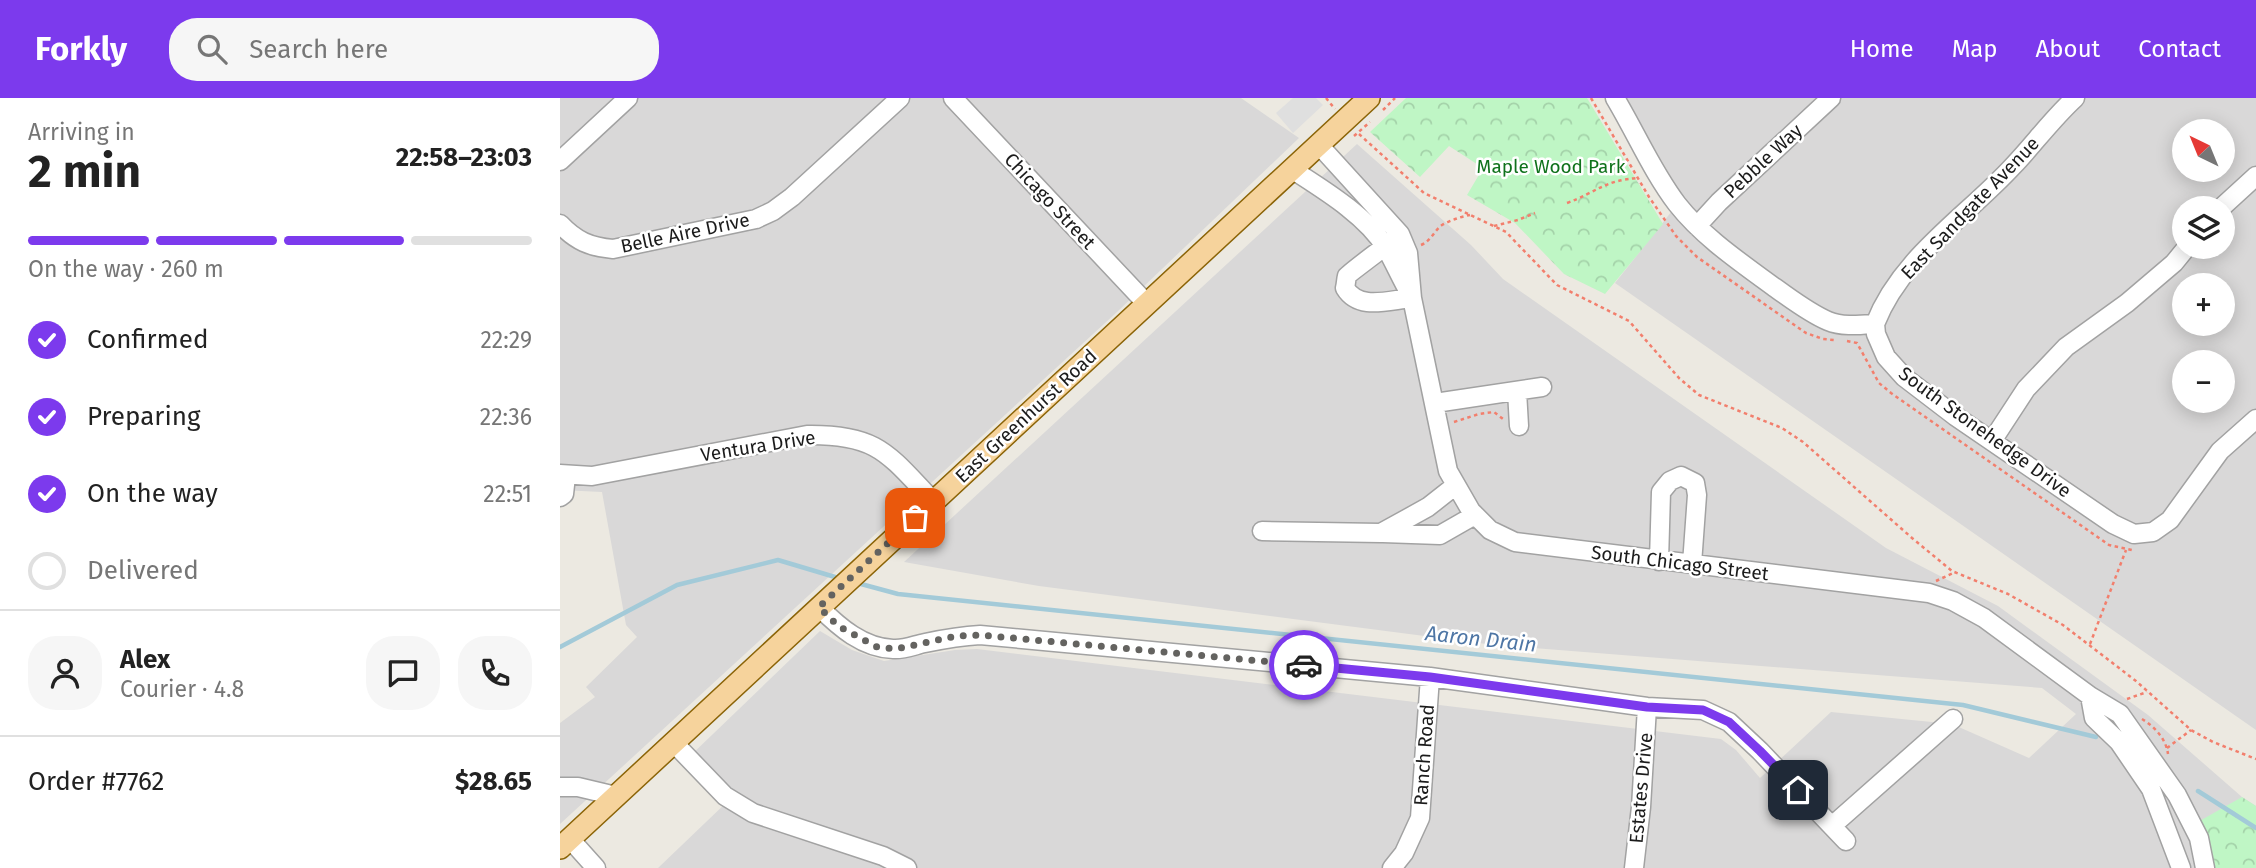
<!DOCTYPE html>
<html lang="en">
<head>
<meta charset="utf-8">
<style>
  :root { --surface:#fff; --page:#f6f6f6; --text:#222; --muted:#767676; --line:#e0e0e0; --accent:#7c3aed }
  body { margin:0; font-family:"Fira Sans",sans-serif; background:var(--page); color:var(--text); height:100vh; display:flex; flex-direction:column; font-size:26px; white-space:nowrap }
  * { box-sizing:border-box; margin:0 }
  p { font-size:23px; color:var(--muted) }
  .icon { flex:none; width:38px; height:38px; fill:none; stroke:currentColor; stroke-width:2; stroke-linecap:round; stroke-linejoin:round }
  .map { position:relative; flex:1; overflow:hidden }
  .side { display:flex; flex-direction:column; background:var(--surface); width:560px }
  .side>* { flex:none }
  .needle { width:46px; rotate:317deg }
  .buttons { position:absolute; left:1612px; top:21px; display:grid; gap:14px }
  .buttons a { display:grid; place-items:center; width:63px; height:63px; border-radius:50%; background:var(--surface); box-shadow:0 4px 18px #0003; font-size:35px }
  .pin { position:absolute; display:grid; place-items:center; width:60px; height:60px; color:#fff; margin:-30px; border-radius:14px; box-shadow:0 4px 10px #0006 }
  .courier { position:absolute; display:grid; place-items:center; width:70px; height:70px; margin:-35px; border:5px solid #7c3aed; border-radius:50%; background:#fff; color:#222; box-shadow:0 2px 9px #0007 }
  .head em { font-style:normal; font-weight:700 }
  .head div { display:flex; flex-direction:column-reverse }
  .head { display:flex; align-items:center; justify-content:space-between; height:119px; padding:0 28px }
  h1 { font-size:46px; font-weight:700; line-height:52px }
  .bar { display:grid; grid-template-columns:repeat(4,1fr); gap:10px 7px; align-content:center; height:84px; padding:0 28px }
  .bar i { height:9px; border-radius:5px; background:var(--line) }
  .bar .on { background:var(--accent) }
  .bar p { grid-column:span 4 }
  .line { display:flex; align-items:center; gap:18px; padding:0 28px; border-top:2px solid var(--line) }
  .line div { flex:1 }
  .round { display:grid; place-items:center; flex:none; width:74px; height:74px; border-radius:28px; background:var(--page) }
  ol { padding:0 28px; list-style:none }
  li { display:flex; align-items:center; gap:21px; height:77px }
  li p { margin-inline-start:auto }
  li .icon { padding:7px; border-radius:50%; background:var(--accent); color:#fff; stroke-width:4 }
  li:last-child { color:var(--muted) }
  li i { width:38px; height:38px; border:4px solid var(--line); border-radius:50% }
  header { display:flex; align-items:center; gap:42px; box-sizing:border-box; height:98px; padding:0 35px; background:var(--accent); color:#fff }
  header strong { font-size:33px }
  nav { display:flex; gap:38px; margin-inline-start:auto; font-size:24px }
  .search { width:490px; height:63px; background:var(--page); display:flex; align-items:center; gap:18px; box-sizing:border-box; padding:0 24px; border-radius:28px; color:var(--muted); font-size:26px }
  main { display:flex; flex:1; min-height:0 }
  .map>svg:first-child { display:block }
</style>
</head>
<body>
<header>
<strong>Forkly</strong>
<div class="search"><svg class="icon" aria-label="search" viewBox="0 0 24 24"><circle cx="10" cy="10" r="6"/><path d="M15 15l6 6"/></svg>Search here</div>
<nav><a>Home</a><a>Map</a><a>About</a><a>Contact</a></nav>
</header>
<main>
<section class="side">
<div class="head"><div><h1>2 min</h1><p>Arriving in</p></div><em>22:58–23:03</em></div>
<div class="bar"><i class="on"></i><i class="on"></i><i class="on"></i><i></i><p>On the way · 260 m</p></div>
<ol>
<li><svg class="icon" aria-label="check" viewBox="0 0 24 24"><path d="M5 12l5 5 9-10"/></svg>Confirmed<p>22:29</p></li>
<li><svg class="icon" aria-label="check" viewBox="0 0 24 24"><path d="M5 12l5 5 9-10"/></svg>Preparing<p>22:36</p></li>
<li><svg class="icon" aria-label="check" viewBox="0 0 24 24"><path d="M5 12l5 5 9-10"/></svg>On the way<p>22:51</p></li>
<li><i></i>Delivered</li>
</ol>
<div class="line" style="height:126px"><a class="round"><svg class="icon" aria-label="person" viewBox="0 0 24 24"><circle cx="12" cy="8" r="4"/><path d="M4 21q1-7 8-7t8 7"/></svg></a><div><b>Alex</b><p>Courier · 4.8</p></div><a class="round"><svg class="icon" aria-label="chat" viewBox="0 0 24 24"><path d="M4 5h16v11H9l-5 4z"/></svg></a><a class="round"><svg class="icon" aria-label="phone" viewBox="0 0 24 24"><path d="M5 4h4l2 5-3 2q2 4 5 5l2-3 5 2v4C11 20 4 13 5 4z"/></svg></a></div>
<div class="line" style="height:91px"><div>Order #7762</div><b>$28.65</b></div>
</section>
<div class="map">
<svg width="1696" height="770" viewBox="0 0 1696 770">
  <defs>
    <pattern id="park-crowns" width="20" height="18" patternUnits="userSpaceOnUse" patternTransform="scale(1.75)"><rect width="20" height="18" fill="#bff6c5"/><path d="M2 6a3 3 0 1 1 6 0M12 15a3 3 0 1 1 6 0" fill="none" stroke="#a4d2a9"/></pattern>
  </defs>
  <rect width="100%" height="100%" fill="#ece9e1"/>
  <path fill="#d9d8d8" fill-rule="evenodd" d="M 0,0 L 681,0 L 739,40 L 557,214 L 0,726 L 0,625 L 35,599 L 26,589 L 77,539 L 66,527 L 42,394 L 0,392 Z
    M 1065,0 L 1696,0 L 1696,632 L 1055,185 L 1123,99 ZM 1624,33 L 1662,33 L 1662,72 L 1624,72 ZM 1624,110 L 1662,110 L 1662,149 L 1624,149 ZM 1624,187 L 1662,187 L 1662,226 L 1624,226 ZM 1624,264 L 1662,264 L 1662,303 L 1624,303 Z
    M 797,46 L 911,147 L 943,181 L 1326,450 L 1438,508 L 1588,617 L 1682,699 L 1696,708 L 1696,770 L 98,770 L 169,702 L 128,660 L 260,533 L 292,552 L 324,563 L 395,552 L 417,551 L 1161,641 L 1176,652 L 1200,680 L 1271,614 L 1392,626 L 1469,660 L 1516,616 L 1482,590 L 934,547 L 479,488 L 344,464 Z"/>
  <path fill="url(#park-crowns)" d="M 846,0 L 1027,0 L 1103,126 L 1045,196 L 1004,176 L 955,125 L 907,97 L 923,70 L 889,48 L 860,79 L 810,34 Z
    M 1682,699 L 1696,708 L 1696,770 L 1648,770 L 1636,725 Z"/>
  <path fill="#dfdfdf" d="M 733,0 L 756,0 L 763,7 L 733,35 L 716,15 Z"/>
  <g fill="none" stroke-linecap="round" stroke-linejoin="round">
    <path stroke="#a3cad8" stroke-width="4.5" d="M 301,486 L 338,496 L 1403,607 L 1536,639
      M 0,549 L 117,487 L 218,462 L 275,479
      M 1638,693 L 1696,730"/>
    <defs>
      <path id="minor" d="M 393,0 L 587,206
        M 1055,0 C 1076,35 1092,73 1117,106 C 1143,139 1180,164 1214,189 C 1230,200 1249,215 1268,223 C 1282,229 1300,227 1315,226 L 1316,236 L 1326,259 L 1344,279 L 1395,318 L 1553,426 L 1574,436 L 1593,434 L 1610,422 L 1660,353 L 1696,321
        M 759,47 L 840,136 L 848,155 L 852,200 L 888,373 L 911,413 L 930,432 L 955,444 L 1369,495 L 1393,503 L 1424,520 L 1530,598 L 1560,616 L 1617,697 L 1639,740 L 1645,770
        M 0,63 L 68,0
        M 733,72 C 764,92 807,118 826,150 C 834,164 841,180 849,194
        M 1661,110 L 1696,78
        M 0,126 C 16,143 30,149 53,151 L 196,121 L 213,113 L 232,99 L 340,0
        M 1137,128 L 1159,104 L 1271,0
        M 833,142 C 826,148 789,175 787,178 C 786,182 786,186 785,190 C 799,213 828,202 852,200
        M 1315,226 C 1341,159 1406,119 1453,68 C 1474,46 1492,21 1515,0
        M 957,293 L 959,328
        M 875,305 L 982,289
        M 1432,343 L 1466,291 L 1506,249 L 1567,205 L 1614,165 L 1627,149
        M 0,376 L 32,378 L 247,337 C 318,336 328,356 373,403
        M 0,399 L 4,396 L 6,378
        M 702,433 L 821,435 L 868,409 L 896,387
        M 823,435 L 880,437 L 915,417
        M 1099,463 L 1101,394 L 1110,383 L 1121,378 L 1135,385 L 1137,397 L 1132,466
        M 259,509 C 279,529 303,550 333,551 C 344,552 355,547 365,545 C 384,541 401,538 420,537 L 870,579 L 1087,609 L 1143,612 L 1169,624 L 1200,653 L 1286,743
        M 1530,598 L 1534,620 L 1559,644 L 1591,691 L 1621,770
        M 113,644 L 165,698 L 193,715 L 323,758 L 347,770
        M 0,689 L 18,689 L 56,698
        M 1273,727 L 1393,621
        M 10,741 L 36,770
        M 832,770 L 844,755 L 860,720 L 870,579
        M 1074,770 L 1081,709 L 1087,609"/>
      <path id="major" d="M 0,750 L 809,0"/>
    </defs>
    <use href="#minor" stroke="#a2a2a2" stroke-width="21"/>
    <use href="#major" stroke="#8b6407" stroke-width="24"/>
    <path stroke="#f27f6d" stroke-width="2.5" stroke-dasharray="3.5 3.5" stroke-linecap="butt" d="M 766,0 L 775,11
      M 1031,0 L 1089,99 L 1116,138 L 1137,159 L 1246,235 L 1263,241 L 1274,242
      M 823,12 L 835,0
      M 799,36 L 864,95 L 946,134 L 997,187 L 1069,223 L 1119,280 L 1139,297 L 1222,330 L 1243,344 L 1352,440 L 1392,473 L 1448,496 L 1503,527 L 1576,583 L 1631,632 L 1653,644 L 1696,661
      M 794,38 L 810,24
      M 1007,105 C 1037,94 1044,82 1079,80
      M 934,128 L 958,122 L 975,115
      M 861,147 C 871,143 874,133 882,127 C 891,122 900,119 910,117
      M 1287,243 L 1297,245 L 1319,285 L 1331,295 L 1549,447 L 1572,452
      M 894,324 L 919,316 L 934,314 L 943,321
      M 1376,483 L 1395,474
      M 1530,546 L 1566,452
      M 1567,601 L 1587,594
      M 1582,621 C 1595,629 1606,641 1608,656
      M 1607,650 L 1631,632"/>
    <use href="#minor" stroke="#fff" stroke-width="18"/>
    <use href="#major" stroke="#f6d39c" stroke-width="21"/>
  </g>
  <g fill="none" stroke-linecap="round" stroke-linejoin="round">
    <path stroke="#646360" stroke-width="7" stroke-dasharray="0 12.6" d="M 355,420 L 259,509 L 278,528 L 317,549 L 336,551 L 396,538 L 420,537 L 744,567"/>
    <path stroke="#7c3aed" stroke-width="9" d="M 744,567 L 870,579 L 1087,609 L 1143,612 L 1169,624 L 1200,653 L 1238,692"/>
  </g>
  <g text-anchor="middle" dominant-baseline="central" stroke-width="5" stroke-linejoin="round" paint-order="stroke">
    <g font-size="19" fill="#1b1b1b" stroke="#fff">
      <text transform="translate(1203 63) rotate(-43)">Pebble Way</text>
      <text transform="translate(490 103) rotate(47)">Chicago Street</text>
      <text transform="translate(1410 110) rotate(-46)">East Sandgate Avenue</text>
      <text transform="translate(125 135) rotate(-12)">Belle Aire Drive</text>
      <text transform="translate(466 318) rotate(-43)">East Greenhurst Road</text>
      <text transform="translate(1425 334) rotate(36)">South Stonehedge Drive</text>
      <text transform="translate(198 348) rotate(-9)">Ventura Drive</text>
      <text transform="translate(1120 465) rotate(7)">South Chicago Street</text>
      <text transform="translate(864 657) rotate(-86)">Ranch Road</text>
      <text transform="translate(1081 690) rotate(-85)">Estates Drive</text>
    </g>
    <g font-size="19" fill="#10721c" stroke="#fff">
      <text x="991" y="68">Maple Wood Park</text>
    </g>
    <g font-size="21" font-style="italic" fill="#4e76a5" stroke="#fff">
      <text transform="translate(921 541) rotate(6)">Aaron Drain</text>
    </g>
  </g>
</svg>
<div class="buttons">
<a><svg class="needle" viewBox="-14 -14 28 28"><path d="M0-13l5 13h-10z" fill="#e53935"/><path d="M0 13l5-13h-10z" fill="#767676"/></svg></a>
<a><svg class="icon" aria-label="layers" viewBox="0 0 24 24"><path d="M12 4l9 5-9 5-9-5zM3 14l9 5 9-5"/></svg></a>
<a>+</a>
<a>−</a>
</div>
<div class="pin" style="left:355px;top:420px;background:#ea580c"><svg class="icon" aria-label="bag" viewBox="0 0 24 24"><path d="M5 8h14l-1 12H6zM9 8a3 3 0 0 1 6 0"/></svg></div>
<div class="pin" style="left:1238px;top:692px;background:#1f2937"><svg class="icon" aria-label="home" viewBox="0 0 24 24"><path d="M3 11l9-7 9 7M6 9v11h12V9"/></svg></div>
<div class="courier" style="left:744px;top:567px"><svg class="icon" aria-label="car" viewBox="0 0 24 24"><path d="M5 17H2v-5l4-1 3-4h7l3 4 3 1v5h-3M9 17h6M6 11h13"/><circle cx="7" cy="17" r="2"/><circle cx="17" cy="17" r="2"/></svg></div>
</div>
</main>
</body>
</html>
